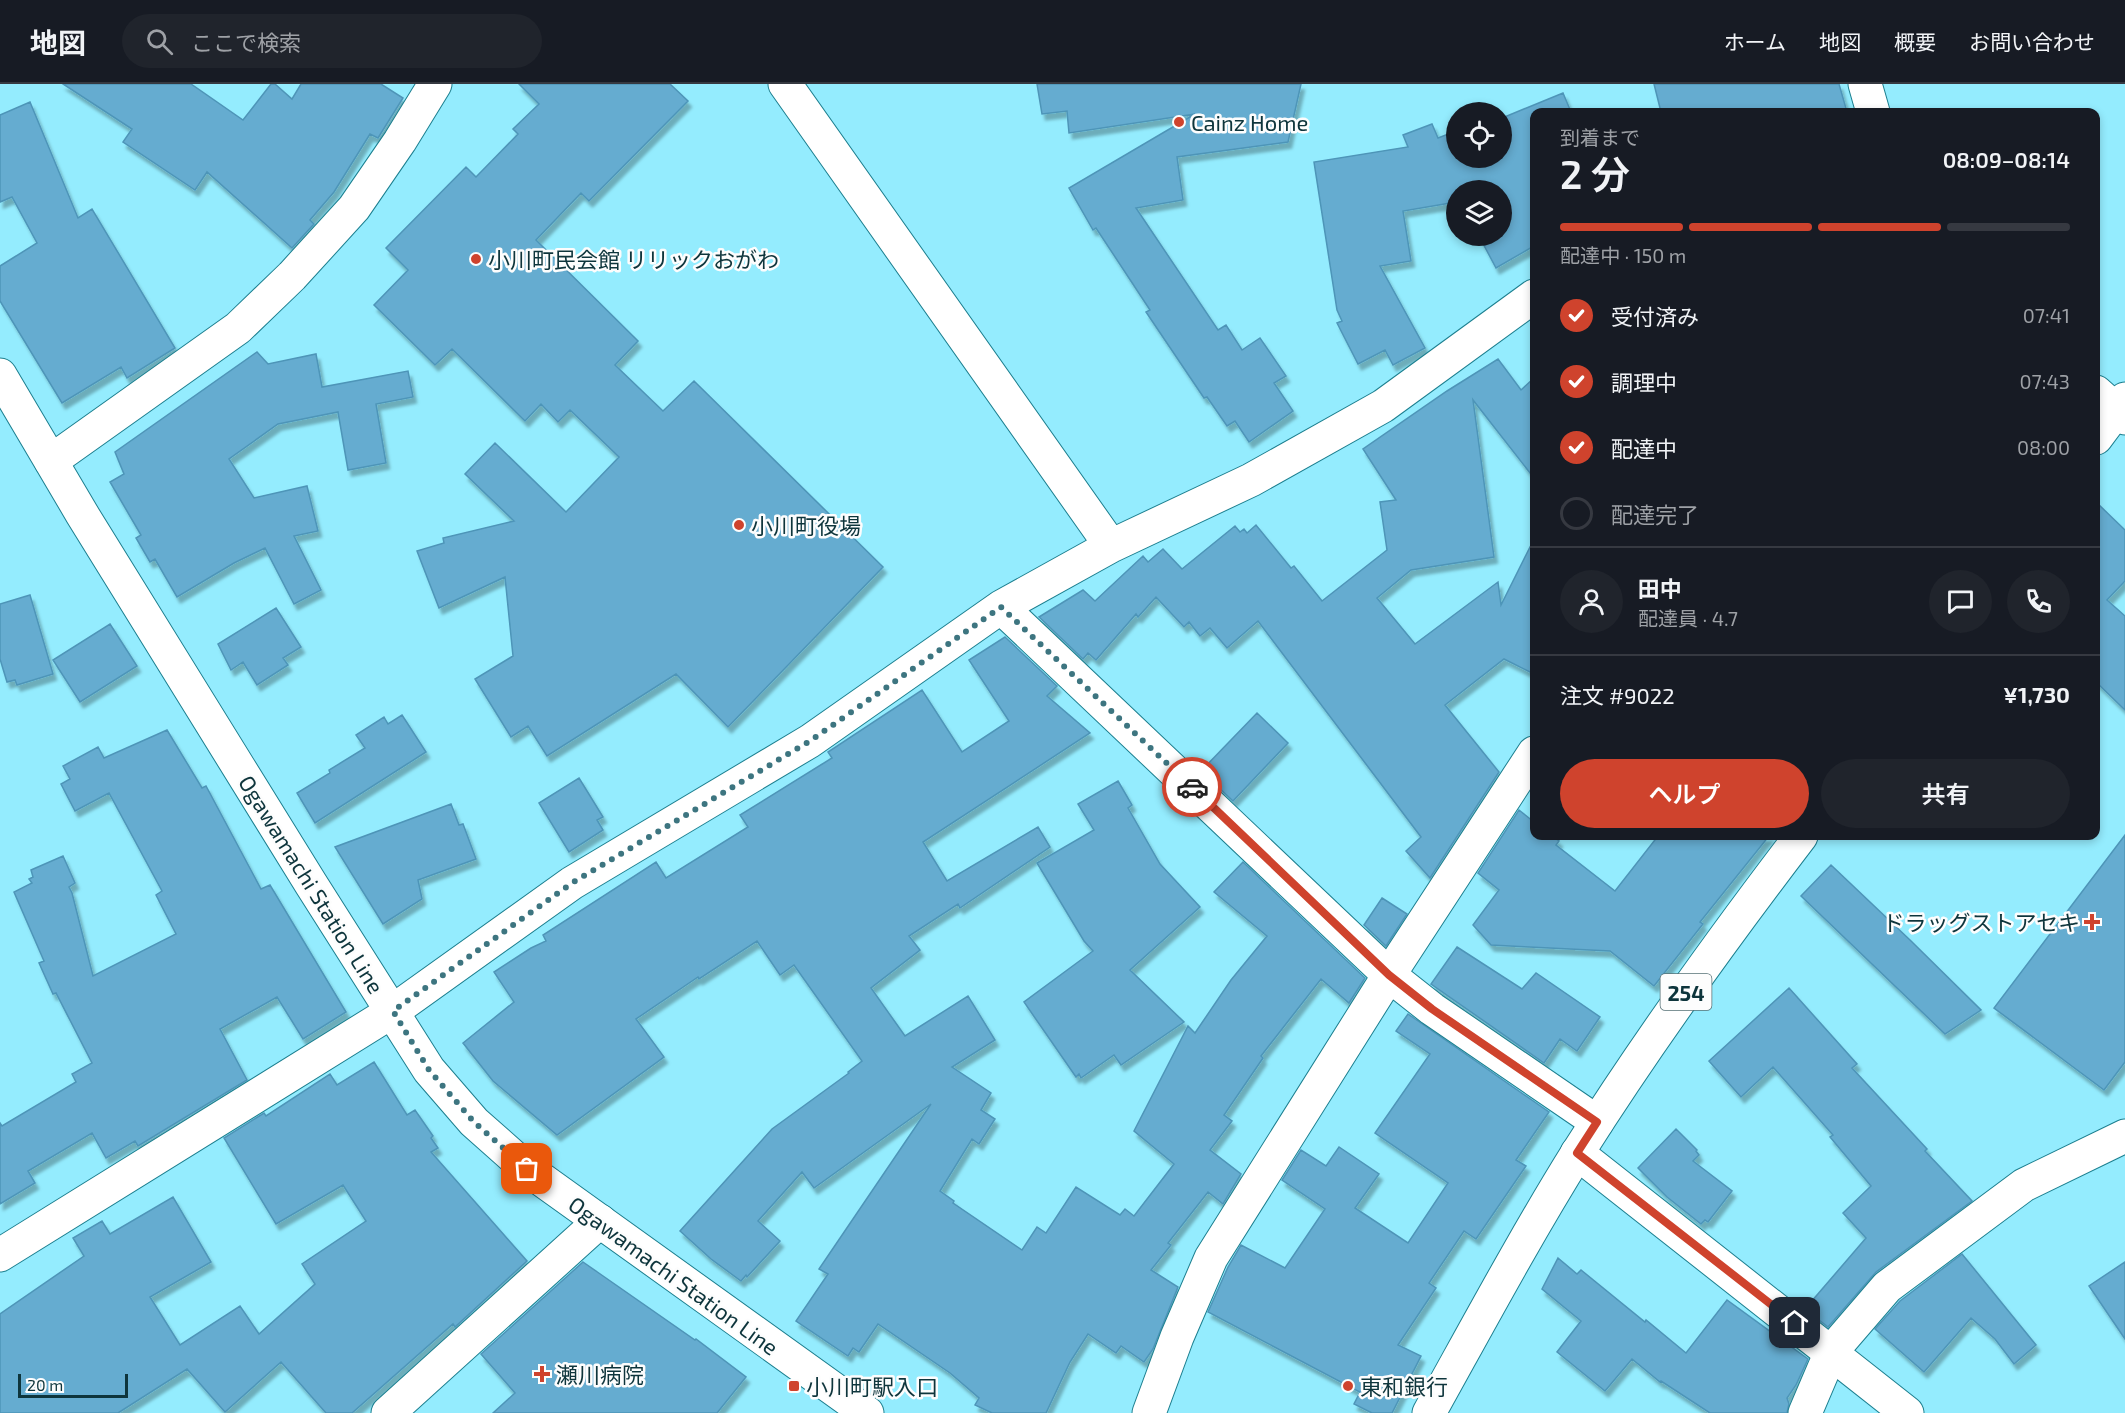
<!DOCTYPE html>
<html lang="ja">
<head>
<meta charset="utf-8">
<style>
  :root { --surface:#171b24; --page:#20242c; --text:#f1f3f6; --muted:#9ea1a6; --line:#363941; --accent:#cf432d }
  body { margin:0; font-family:"Exo 2","Noto Sans JP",sans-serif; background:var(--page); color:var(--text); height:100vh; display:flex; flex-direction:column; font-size:22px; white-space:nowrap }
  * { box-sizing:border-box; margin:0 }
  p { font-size:20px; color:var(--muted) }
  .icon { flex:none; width:33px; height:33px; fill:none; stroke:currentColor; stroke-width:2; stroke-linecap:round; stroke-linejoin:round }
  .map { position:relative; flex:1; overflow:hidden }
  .sheet { position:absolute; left:1530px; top:24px; width:570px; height:732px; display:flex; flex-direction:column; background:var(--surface); border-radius:12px; box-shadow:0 3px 9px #0003 }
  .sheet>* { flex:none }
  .tools { position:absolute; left:1446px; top:18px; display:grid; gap:12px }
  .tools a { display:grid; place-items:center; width:66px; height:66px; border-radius:50%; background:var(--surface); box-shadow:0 3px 9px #0003; font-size:30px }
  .scale { position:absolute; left:18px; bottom:15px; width:110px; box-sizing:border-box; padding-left:6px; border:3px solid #0e353c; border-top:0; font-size:16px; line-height:21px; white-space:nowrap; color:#0e353c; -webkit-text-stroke:4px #fdfdfd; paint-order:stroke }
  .pin { position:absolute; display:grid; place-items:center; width:51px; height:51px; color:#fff; margin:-26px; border-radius:12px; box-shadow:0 3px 9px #0006 }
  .courier { position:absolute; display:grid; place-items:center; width:60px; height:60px; margin:-30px; border:4px solid #cf432d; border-radius:50%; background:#fff; color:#222; box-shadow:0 2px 8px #0007 }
  .overview em { font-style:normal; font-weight:600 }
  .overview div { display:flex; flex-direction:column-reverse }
  .overview { display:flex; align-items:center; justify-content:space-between; height:102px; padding:0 30px }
  h1 { font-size:39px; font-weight:600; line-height:45px }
  .bar { display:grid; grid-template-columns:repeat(4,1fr); gap:9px 6px; align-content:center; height:72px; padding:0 30px }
  .bar i { height:8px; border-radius:4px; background:var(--line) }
  .bar .on { background:var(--accent) }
  .bar p { grid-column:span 4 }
  .line { display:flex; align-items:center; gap:15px; padding:0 30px; border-top:2px solid var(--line) }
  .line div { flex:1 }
  .round { display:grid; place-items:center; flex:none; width:63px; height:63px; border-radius:32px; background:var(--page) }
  ol { padding:0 30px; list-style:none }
  li { display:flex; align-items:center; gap:18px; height:66px }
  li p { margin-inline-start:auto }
  li .icon { padding:6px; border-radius:50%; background:var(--accent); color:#fff; stroke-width:4 }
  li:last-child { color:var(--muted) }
  li i { width:33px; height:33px; border:3px solid var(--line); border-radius:50% }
  .button { display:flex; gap:12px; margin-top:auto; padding:12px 30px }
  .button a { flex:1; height:69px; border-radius:36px; background:var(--accent); color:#fff; font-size:24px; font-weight:600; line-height:69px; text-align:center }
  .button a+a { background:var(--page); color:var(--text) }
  header { display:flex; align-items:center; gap:36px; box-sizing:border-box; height:84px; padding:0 30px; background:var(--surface); border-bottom:2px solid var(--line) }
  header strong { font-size:28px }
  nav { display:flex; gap:33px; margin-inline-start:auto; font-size:21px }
  .search { width:420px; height:54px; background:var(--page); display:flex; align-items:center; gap:15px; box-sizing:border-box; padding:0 21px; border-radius:33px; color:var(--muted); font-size:22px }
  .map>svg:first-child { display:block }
</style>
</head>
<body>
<header>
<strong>地図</strong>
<div class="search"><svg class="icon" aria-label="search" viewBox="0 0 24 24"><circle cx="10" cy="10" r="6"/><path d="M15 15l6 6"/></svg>ここで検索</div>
<nav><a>ホーム</a><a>地図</a><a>概要</a><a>お問い合わせ</a></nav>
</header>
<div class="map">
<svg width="2125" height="1329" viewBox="0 0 2125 1329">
  <defs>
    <filter id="shadow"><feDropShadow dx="3.5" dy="6" stdDeviation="1.5" flood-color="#0004"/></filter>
  </defs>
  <rect width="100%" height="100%" fill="#94ecfe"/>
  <path fill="#65acd0" stroke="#4e95b8" stroke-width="1.5" filter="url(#shadow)" d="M 63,0 L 191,0 L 243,36 L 271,0 L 275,0 L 292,15 L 301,0 L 381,0 L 403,14 L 378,54 L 370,50 L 334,108 L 310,136 L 314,140 L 292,164 L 207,88 L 195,106 L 123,58 L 132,45 Z
    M 519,0 L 670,0 L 688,17 L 589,117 L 581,109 L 536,156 L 638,257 L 615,281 L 663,327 L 694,297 L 883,483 L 728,643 L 676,590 L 547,672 L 528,642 L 511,653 L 475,595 L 513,572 L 505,493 L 439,524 L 417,467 L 444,459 L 443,454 L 514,437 L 465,390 L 495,359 L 566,428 L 619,373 L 570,326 L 558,338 L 541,320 L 525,337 L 452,265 L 435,281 L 374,221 L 408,186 L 386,164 L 466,83 L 476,93 L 518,50 L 513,45 L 539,20 Z
    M 1037,0 L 1301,0 L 1288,58 L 1177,73 L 1183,116 L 1136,124 L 1218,246 L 1226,241 L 1242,266 L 1260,254 L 1286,292 L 1274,299 L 1293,327 L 1249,358 L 1235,337 L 1227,342 L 1207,313 L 1204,314 L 1146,228 L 1150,226 L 1096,144 L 1093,146 L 1069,104 L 1195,30 L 1069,49 L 1067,27 L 1042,30 Z
    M 1654,0 L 1839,0 L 1847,28 L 1661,28 Z
    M 1563,9 L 1571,28 L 1534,28 L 1534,162 L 1496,184 L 1479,152 L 1502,152 L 1502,106 L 1456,106 L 1456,118 L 1403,127 L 1411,177 L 1380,182 L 1425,264 L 1393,281 L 1385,266 L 1358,280 L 1337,239 L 1342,237 L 1337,226 L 1314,78 L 1408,63 L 1403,51 L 1432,40 L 1438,54 L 1456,47 L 1456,74 L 1502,74 L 1502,34 Z
    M 30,18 L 78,134 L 92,125 L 175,264 L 127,294 L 121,283 L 62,319 L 0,217 L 0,182 L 37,159 L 12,113 L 0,118 L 0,31 Z
    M 257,268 L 268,280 L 316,270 L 322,303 L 408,287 L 413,313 L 376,320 L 386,379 L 348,386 L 338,328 L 278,340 L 229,375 L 254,414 L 307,402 L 318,447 L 294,452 L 321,506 L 294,520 L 265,464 L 234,479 L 177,513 L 155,475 L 150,478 L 136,454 L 141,451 L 110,398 L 124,390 L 115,368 Z
    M 1498,275 L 1521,306 L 1534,294 L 1534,394 L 1473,316 L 1494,473 L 1411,486 L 1377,514 L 1415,560 L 1498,498 L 1501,521 L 1534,455 L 1534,590 L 1504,575 L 1445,621 L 1499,688 L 1430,794 L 1406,767 L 1421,753 L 1258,537 L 1227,564 L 1210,544 L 1200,552 L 1189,538 L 1184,543 L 1156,513 L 1138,533 L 1136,530 L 1096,576 L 1088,569 L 1083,575 L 1039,533 L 1083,506 L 1095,517 L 1143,472 L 1148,478 L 1163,465 L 1182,485 L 1235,442 L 1240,448 L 1244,445 L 1247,449 L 1256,441 L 1291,484 L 1294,482 L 1322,517 L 1387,466 L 1380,418 L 1396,416 L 1363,365 L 1447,307 Z
    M 2096,418 L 2125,446 L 2125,497 L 2107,516 L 2125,532 L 2125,626 L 2096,598 Z
    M 30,511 L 53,590 L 17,601 L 15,596 L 7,598 L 0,575 L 0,520 Z
    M 276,524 L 301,563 L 283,574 L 288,581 L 257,601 L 243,578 L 231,586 L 218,560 Z
    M 110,540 L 137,582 L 80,618 L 53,576 Z
    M 1005,553 L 1057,602 L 1047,612 L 1090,649 L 923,758 L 947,797 L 1038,743 L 1050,763 L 960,824 L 958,820 L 909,852 L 920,866 L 871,904 L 905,952 L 968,912 L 995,956 L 952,983 L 991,1009 L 981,1026 L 995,1035 L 979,1060 L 972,1055 L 940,1107 L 954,1117 L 953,1119 L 1022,1166 L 1037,1143 L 1046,1149 L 1076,1103 L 1120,1131 L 1125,1125 L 1134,1132 L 1174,1080 L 1134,1047 L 1188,942 L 1195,949 L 1231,896 L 1267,852 L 1214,808 L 1243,778 L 1365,894 L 1349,919 L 1321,895 L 1261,972 L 1263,974 L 1224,1031 L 1232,1037 L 1210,1066 L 1241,1090 L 1223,1120 L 1208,1108 L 1168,1159 L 1171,1161 L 1151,1186 L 1178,1203 L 1153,1265 L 1144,1278 L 1121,1262 L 1116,1269 L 1088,1250 L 1070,1278 L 1046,1329 L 992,1329 L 975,1321 L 979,1314 L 950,1289 L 878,1240 L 859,1268 L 853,1264 L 848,1272 L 796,1237 L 828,1190 L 819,1185 L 931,1020 L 814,1104 L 802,1088 L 758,1137 L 780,1157 L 747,1193 L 746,1191 L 741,1197 L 711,1175 L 680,1147 L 772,1045 L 849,989 L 848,988 L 862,977 L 794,881 L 780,891 L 757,857 L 699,895 L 698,893 L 636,935 L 664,973 L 557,1051 L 493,997 L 463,959 L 514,918 L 494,888 L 531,864 L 546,857 L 543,851 L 656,778 L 666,794 L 748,743 L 740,731 L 832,674 L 828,668 L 922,606 L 962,668 L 1009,637 L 969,576 Z
    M 1257,629 L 1288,659 L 1233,717 L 1201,687 Z
    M 402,631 L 426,668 L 315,739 L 297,709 L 330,689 L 329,686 L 365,664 L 356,651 L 384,633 L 388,640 Z
    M 167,646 L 202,704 L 206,702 L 261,805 L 270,801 L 346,928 L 303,955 L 277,913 L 220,945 L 247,996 L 138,1062 L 135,1057 L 106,1074 L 92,1049 L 28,1087 L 35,1099 L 0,1120 L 0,1039 L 2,1042 L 76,998 L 72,990 L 92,979 L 56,909 L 53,910 L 39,879 L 44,877 L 14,808 L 32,799 L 29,795 L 33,793 L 31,786 L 63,772 L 75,799 L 69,803 L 72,809 L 93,892 L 176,850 L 156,811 L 162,807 L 109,709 L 75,727 L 61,700 L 70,695 L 63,682 L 98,663 L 104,674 Z
    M 579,694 L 603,733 L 597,736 L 603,746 L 569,768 L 539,719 Z
    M 1118,697 L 1132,721 L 1128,724 L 1160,780 L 1200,823 L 1130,886 L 1184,938 L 1121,981 L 1114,971 L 1081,994 L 1079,990 L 1076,993 L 1024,918 L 1093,867 L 1084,857 L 1037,779 L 1094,746 L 1078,720 Z
    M 451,720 L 459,741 L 463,740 L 476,775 L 418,796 L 422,815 L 383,840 L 335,763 Z
    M 1519,726 L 1534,738 L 1534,752 L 1552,752 L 1559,757 L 1556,761 L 1615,807 L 1658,752 L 1769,752 L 1700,838 L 1703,840 L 1654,902 L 1610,867 L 1491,861 L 1473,841 L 1499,806 L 1478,789 Z
    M 2125,751 L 2125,978 L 2104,1006 L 1994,924 Z
    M 1831,781 L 1910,856 L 1981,926 L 1945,950 L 1801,812 Z
    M 1382,814 L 1407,830 L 1386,862 L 1364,841 Z
    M 1457,863 L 1522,905 L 1536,889 L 1600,933 L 1577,967 L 1560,955 L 1544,979 L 1431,900 Z
    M 1789,904 L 1857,980 L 1852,984 L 1927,1065 L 1925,1067 L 1972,1117 L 1876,1188 L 1828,1243 L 1805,1225 L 1866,1154 L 1843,1129 L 1871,1102 L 1830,1053 L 1833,1051 L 1773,983 L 1741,1013 L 1709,977 Z
    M 1408,930 L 1549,1028 L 1516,1076 L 1526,1082 L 1476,1155 L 1464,1147 L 1429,1199 L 1436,1204 L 1398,1261 L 1421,1272 L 1392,1329 L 1372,1329 L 1354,1320 L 1360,1308 L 1208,1228 L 1228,1183 L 1241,1161 L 1285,1184 L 1325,1125 L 1282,1096 L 1301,1066 L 1326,1082 L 1339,1063 L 1379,1090 L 1355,1124 L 1408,1159 L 1448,1099 L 1375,1049 L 1430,970 L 1396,947 Z
    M 374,978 L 407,1031 L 415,1026 L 433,1052 L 431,1054 L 438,1064 L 431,1068 L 527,1177 L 455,1243 L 453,1240 L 352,1329 L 326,1329 L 281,1278 L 225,1328 L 187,1285 L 118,1329 L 0,1329 L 0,1230 L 84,1172 L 73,1154 L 102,1137 L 110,1150 L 173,1113 L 211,1178 L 150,1213 L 180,1261 L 240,1222 L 259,1250 L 315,1200 L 302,1180 L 366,1137 L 343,1101 L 276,1140 L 224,1054 L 264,1029 L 266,1032 L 330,990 L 337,1001 Z
    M 1676,1045 L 1697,1066 L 1696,1067 L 1699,1071 L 1693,1077 L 1732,1107 L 1708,1138 L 1705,1136 L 1701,1140 L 1667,1113 L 1638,1084 Z
    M 1962,1170 L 2036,1261 L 2014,1280 L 1995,1255 L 1971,1234 L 1924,1288 L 1875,1245 L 1900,1217 Z
    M 1558,1174 L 1577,1190 L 1581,1186 L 1645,1238 L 1646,1236 L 1686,1269 L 1727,1216 L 1808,1275 L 1796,1301 L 1787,1314 L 1789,1320 L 1787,1329 L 1710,1329 L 1661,1297 L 1660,1298 L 1632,1275 L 1605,1307 L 1557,1268 L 1581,1237 L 1542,1205 Z
    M 583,1178 L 695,1256 L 696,1255 L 746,1293 L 717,1329 L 493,1329 L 515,1309 L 481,1270 Z
    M 2125,1178 L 2125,1255 L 2089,1202 Z"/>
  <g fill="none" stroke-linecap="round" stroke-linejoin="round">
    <defs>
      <path id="minor" d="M 785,0 L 1111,462
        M 1865,0 L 1873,28
        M 2096,308 L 2125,334
        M 51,377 L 238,244 L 292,192 L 354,124 L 400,57 L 435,0
        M 1001,523 L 1389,891 L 1432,925 L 1597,1038
        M 0,1171 L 393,927 L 572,799 L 810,657 L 1001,523 L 1111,462 L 1251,396 L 1383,322 L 1534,212
        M 388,1329 L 600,1137
        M 1149,1329 L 1177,1253 L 1211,1174 L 1389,891 L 1534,669
        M 1805,1329 L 1831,1268 L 1887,1203 L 2024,1101 L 2125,1052"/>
      <path id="major" d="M 0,291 L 82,430 L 311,800 L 429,986 L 474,1038 L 527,1085 L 867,1329
        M 1577,1069 L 1907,1329"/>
      <path id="highway" d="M 2096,354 L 2125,315
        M 1429,1329 C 1478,1241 1525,1153 1578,1068 C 1647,959 1723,854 1801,752"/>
    </defs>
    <use href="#minor" stroke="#1c7f8f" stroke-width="35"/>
    <use href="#major" stroke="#1c7f8f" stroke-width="35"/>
    <use href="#highway" stroke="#1c7f8f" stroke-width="35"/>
    <use href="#minor" stroke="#fff" stroke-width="33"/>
    <use href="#major" stroke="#fff" stroke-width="33"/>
    <use href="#highway" stroke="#fff" stroke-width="33"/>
  </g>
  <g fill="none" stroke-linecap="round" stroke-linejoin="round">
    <path stroke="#3d7580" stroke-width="6" stroke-dasharray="0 10.8" d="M 527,1085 L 474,1038 L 429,986 L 393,927 L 572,799 L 810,657 L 1001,523 L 1192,703"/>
    <path stroke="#cf432d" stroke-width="8" d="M 1192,703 L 1389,891 L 1432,925 L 1597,1038 L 1577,1069 L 1795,1239"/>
  </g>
  <g fill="#cf432d" stroke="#fdfdfd" stroke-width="2">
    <circle cx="1179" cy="38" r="6"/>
    <circle cx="476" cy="175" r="6"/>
    <circle cx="739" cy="441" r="6"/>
    <path d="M2089 829h6v6h6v6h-6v6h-6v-6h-6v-6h6z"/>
    <path d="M539 1281h6v6h6v6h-6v6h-6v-6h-6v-6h6z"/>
    <rect x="788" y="1296" width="12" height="12" rx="3"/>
    <circle cx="1348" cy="1302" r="6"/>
  </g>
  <g text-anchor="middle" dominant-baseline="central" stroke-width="5" stroke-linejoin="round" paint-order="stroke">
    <rect fill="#fdfdfd" stroke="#567176" stroke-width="1.5" x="1660.5" y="890" width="51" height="36" rx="4.5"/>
    <g font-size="21" font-weight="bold" fill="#0e353c">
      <text x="1686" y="908">254</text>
    </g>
    <g font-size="22" fill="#0e353c" stroke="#fdfdfd" text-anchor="start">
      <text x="1191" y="38">Cainz Home</text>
      <text x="488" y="175">小川町民会館 リリックおがわ</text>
      <text x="751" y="441">小川町役場</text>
      <text x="2080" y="838" text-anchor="end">ドラッグストアセキ</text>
      <text x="556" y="1290">瀬川病院</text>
      <text x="806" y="1302">小川町駅入口</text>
      <text x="1360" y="1302">東和銀行</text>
    </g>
    <g font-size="22" fill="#0e353c" stroke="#fdfdfd">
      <text transform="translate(312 800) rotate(58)">Ogawamachi Station Line</text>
      <text transform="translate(674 1191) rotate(36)">Ogawamachi Station Line</text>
    </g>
  </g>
</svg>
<div class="tools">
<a><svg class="icon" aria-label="locate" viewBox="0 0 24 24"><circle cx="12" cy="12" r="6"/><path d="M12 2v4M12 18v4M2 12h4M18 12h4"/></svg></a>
<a><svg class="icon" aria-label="layers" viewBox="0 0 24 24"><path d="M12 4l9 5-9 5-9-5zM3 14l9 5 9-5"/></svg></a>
</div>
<div class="scale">20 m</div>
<div class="pin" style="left:527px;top:1085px;background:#ea580c"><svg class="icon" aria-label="bag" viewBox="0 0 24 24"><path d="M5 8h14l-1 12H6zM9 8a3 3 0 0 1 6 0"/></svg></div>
<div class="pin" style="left:1795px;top:1239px;background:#1f2937"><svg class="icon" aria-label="home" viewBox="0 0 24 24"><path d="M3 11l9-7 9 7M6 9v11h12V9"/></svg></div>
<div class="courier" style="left:1192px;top:703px"><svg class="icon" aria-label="car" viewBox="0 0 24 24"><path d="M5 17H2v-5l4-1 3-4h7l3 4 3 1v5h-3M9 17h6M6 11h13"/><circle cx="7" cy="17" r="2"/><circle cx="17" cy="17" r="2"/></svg></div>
<section class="sheet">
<div class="overview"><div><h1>2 分</h1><p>到着まで</p></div><em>08:09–08:14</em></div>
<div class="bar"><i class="on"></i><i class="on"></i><i class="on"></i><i></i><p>配達中 · 150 m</p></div>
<ol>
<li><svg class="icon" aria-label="check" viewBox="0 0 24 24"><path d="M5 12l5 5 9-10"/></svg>受付済み<p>07:41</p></li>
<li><svg class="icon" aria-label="check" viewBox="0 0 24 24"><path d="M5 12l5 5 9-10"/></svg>調理中<p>07:43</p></li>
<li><svg class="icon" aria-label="check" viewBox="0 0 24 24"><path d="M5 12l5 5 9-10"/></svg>配達中<p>08:00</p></li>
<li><i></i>配達完了</li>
</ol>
<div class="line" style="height:108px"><a class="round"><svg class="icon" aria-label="person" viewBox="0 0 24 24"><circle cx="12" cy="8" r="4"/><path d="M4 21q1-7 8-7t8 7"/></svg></a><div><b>田中</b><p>配達員 · 4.7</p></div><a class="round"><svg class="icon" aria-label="chat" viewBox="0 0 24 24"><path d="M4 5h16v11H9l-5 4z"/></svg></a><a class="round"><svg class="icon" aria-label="phone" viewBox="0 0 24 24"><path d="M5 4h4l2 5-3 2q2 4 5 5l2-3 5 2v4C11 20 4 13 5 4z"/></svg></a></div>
<div class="line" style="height:78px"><div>注文 #9022</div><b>¥1,730</b></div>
<div class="button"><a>ヘルプ</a><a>共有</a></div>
</section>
</div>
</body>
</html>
